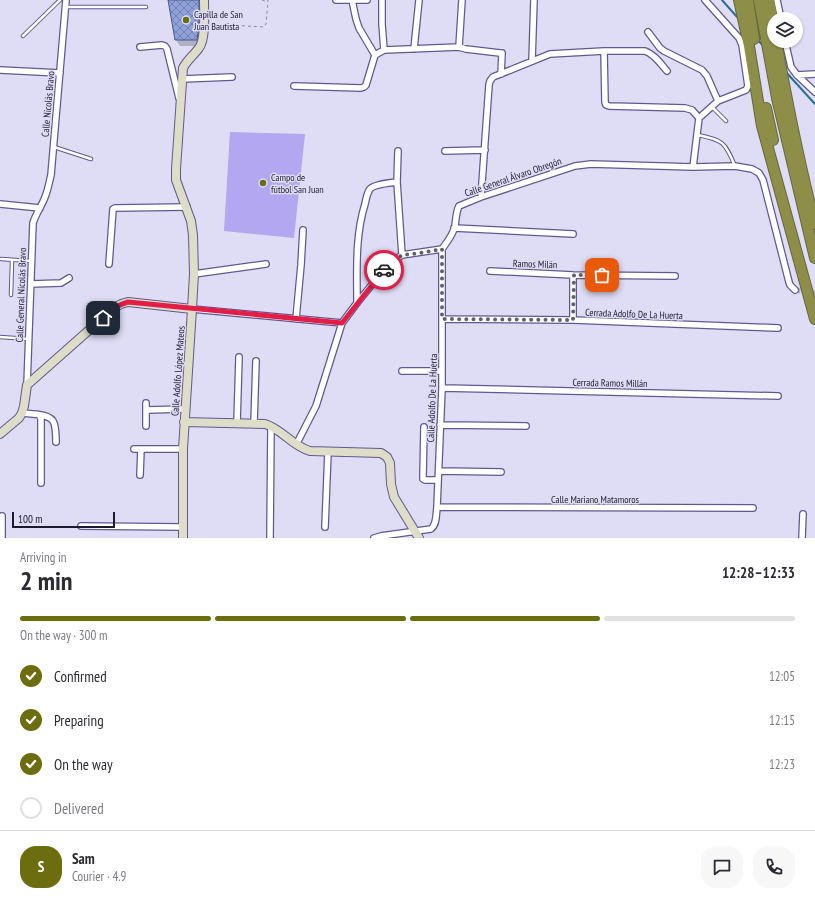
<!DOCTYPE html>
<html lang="en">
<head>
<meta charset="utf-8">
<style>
  :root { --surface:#fff; --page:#f7f7f7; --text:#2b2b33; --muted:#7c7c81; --line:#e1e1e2; --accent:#6c6d0f }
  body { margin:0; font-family:"PT Sans Narrow",sans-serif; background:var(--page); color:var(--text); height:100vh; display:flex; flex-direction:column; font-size:15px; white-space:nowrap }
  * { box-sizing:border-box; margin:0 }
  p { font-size:13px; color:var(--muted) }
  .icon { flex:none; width:22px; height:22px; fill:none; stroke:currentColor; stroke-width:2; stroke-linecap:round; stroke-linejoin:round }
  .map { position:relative; height:538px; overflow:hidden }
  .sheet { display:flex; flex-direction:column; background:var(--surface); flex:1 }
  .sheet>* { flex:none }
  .buttons { position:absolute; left:767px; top:12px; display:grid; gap:8px }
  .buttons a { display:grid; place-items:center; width:36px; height:36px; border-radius:50%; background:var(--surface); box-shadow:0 1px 3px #0004; font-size:20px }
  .scale { position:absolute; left:12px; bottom:10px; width:103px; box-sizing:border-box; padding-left:4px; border:2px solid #1d1930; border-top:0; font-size:11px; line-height:14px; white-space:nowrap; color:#1d1930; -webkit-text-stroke:3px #dfddf6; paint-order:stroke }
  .pin { position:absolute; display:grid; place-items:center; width:34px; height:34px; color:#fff; margin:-17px; border-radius:8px; box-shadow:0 2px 6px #0006 }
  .courier { position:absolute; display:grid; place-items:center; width:40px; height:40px; margin:-20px; border:3px solid #e11d48; border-radius:50%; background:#fff; color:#222; box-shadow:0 1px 5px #0007 }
  .summary em { font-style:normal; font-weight:700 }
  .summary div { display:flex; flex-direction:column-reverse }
  .summary { display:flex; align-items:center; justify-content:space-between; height:68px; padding:0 20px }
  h1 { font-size:26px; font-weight:700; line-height:30px }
  .bar { display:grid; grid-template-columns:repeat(4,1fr); gap:6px 4px; align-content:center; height:48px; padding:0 20px }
  .bar i { height:5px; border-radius:3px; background:var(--line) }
  .bar .active { background:var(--accent) }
  .bar p { grid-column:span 4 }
  .line { display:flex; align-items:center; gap:10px; padding:0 20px; border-top:1px solid var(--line) }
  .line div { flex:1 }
  .round { display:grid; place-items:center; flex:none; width:42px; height:42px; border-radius:16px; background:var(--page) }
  ol { padding:0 20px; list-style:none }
  li { display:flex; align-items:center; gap:12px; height:44px }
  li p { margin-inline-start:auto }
  li .icon { padding:4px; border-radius:50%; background:var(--accent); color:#fff; stroke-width:4 }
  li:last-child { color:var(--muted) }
  li i { width:22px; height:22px; border:2px solid var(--line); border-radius:50% }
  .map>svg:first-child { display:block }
</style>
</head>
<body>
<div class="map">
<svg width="815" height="538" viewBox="0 0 815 538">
  <defs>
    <pattern id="building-cross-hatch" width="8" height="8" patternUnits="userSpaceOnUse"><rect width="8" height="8" fill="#8ea1d9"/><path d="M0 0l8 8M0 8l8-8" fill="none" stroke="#7382b0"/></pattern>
  </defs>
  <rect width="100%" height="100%" fill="#dfddf6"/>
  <path fill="#b2a7f0" d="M 230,132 L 305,134 L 294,238 L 224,231 Z"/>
  <path fill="#0003" d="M 169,0 L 207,0 L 200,46 L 180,46 L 176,40 Z"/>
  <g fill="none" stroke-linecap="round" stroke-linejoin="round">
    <path stroke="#257096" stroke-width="2" d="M 722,0 L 738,18
      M 757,39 L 764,47
      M 785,71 L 815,104"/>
  </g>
  <path fill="url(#building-cross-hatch)" stroke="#49598c" d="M 168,0 L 199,0 L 199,25 L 197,40 L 175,40 Z"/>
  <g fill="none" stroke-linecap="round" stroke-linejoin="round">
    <path stroke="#b8b6ce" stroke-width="5.5" stroke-dasharray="5.5 3" stroke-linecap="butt" d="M 795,290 L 815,293"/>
    <defs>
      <path id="lane" d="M 66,7 L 146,7
        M 23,36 L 60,0
        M 712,107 L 726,121
        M 698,135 C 723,140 725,142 735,166
        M 54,147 L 91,159
        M 1,259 L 31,261
        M 11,295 L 12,260
        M 0,337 L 28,339"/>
      <path id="street" d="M 336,0 L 367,0
        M 352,0 L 356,19 L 359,28 L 375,55
        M 382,0 L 382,24 L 384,50
        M 705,0 L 739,38 L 742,45 L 748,86 L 746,90 L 718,101
        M 777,0 L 781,19
        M 648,32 L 660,48 L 664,51 L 702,70 L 707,76 L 718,101 L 699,118 L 693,167
        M 785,41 L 791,67 L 797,75 L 815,92
        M 140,47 L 162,45 L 165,46 L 167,49 L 179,98
        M 459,47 L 462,0
        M 414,49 L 419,0
        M 604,51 L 605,102 L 606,105 L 609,106 L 685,108 L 692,110 L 699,118
        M 532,61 L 534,0
        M 0,70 L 60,73
        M 797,75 L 815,74
        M 182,79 L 232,77
        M 294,86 L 361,88 L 364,87 L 366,85 L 375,55 L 384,50 L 459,47 L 466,49 L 500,53 L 502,53 L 502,54 L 501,74
        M 398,151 L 397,182 L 402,255
        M 445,151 L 485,150
        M 481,197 L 489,85 L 490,81 L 493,77 L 550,54 L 604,51 L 645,51 C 654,54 661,64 667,71
        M 0,204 L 40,208
        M 454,228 L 573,234
        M 109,264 L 113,209 L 115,208 L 187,207
        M 490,271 L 573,275 L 675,276
        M 194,274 L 266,264
        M 31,284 L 61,283 L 69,278
        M 357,303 C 357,270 355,236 365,204 C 366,199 367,193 370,189 C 374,184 390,183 397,182
        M 192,309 L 342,323
        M 296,319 L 301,265 L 303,230
        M 442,319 L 573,320 L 778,328
        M 573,320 L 573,275
        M 402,371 L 442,371
        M 27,385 L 33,223 C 36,213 42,206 45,197 C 48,190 49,183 51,175 L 66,0
        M 442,388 L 778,396
        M 146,410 L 185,409
        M 22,413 C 30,414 51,413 54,423 C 56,429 56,436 56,442
        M 40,415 L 41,419 L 41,483
        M 237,423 L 239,357
        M 254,423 L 256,361
        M 440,425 L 526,426
        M 146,426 L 146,403
        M 424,427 L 423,477 L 423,479 L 425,480 L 438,480
        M 296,445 L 316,406 L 342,323 L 357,303 L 388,265 L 402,255 L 442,249 C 447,242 453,235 455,226 C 456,219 456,212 459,206 L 481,197 L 575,166 L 591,164 L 693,167 L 735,166 L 752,169 L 759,173 L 763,180 L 789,282 L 790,285 L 795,290
        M 134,449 L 183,449
        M 439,471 L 501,472
        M 140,475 L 141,449
        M 437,507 L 753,508
        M 81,526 L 182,527
        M 325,527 L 328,452
        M 2,538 L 2,516
        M 270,538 L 271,426
        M 374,538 L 381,536 L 431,529 C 437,524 436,515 437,507 L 442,388 L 442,249
        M 802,538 L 803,514"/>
      <path id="secondary" d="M 184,422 L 265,424 C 282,429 292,446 310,451 L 381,453 L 387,457 L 390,463 L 391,484 L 394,497 L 419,538
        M 0,434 L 19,418 L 22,413 L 24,406 L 27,385 L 114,308 L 121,304 L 128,302 L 192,309
        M 183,538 L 183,449 L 192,309 L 194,274 L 193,235 L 191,221 L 176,180 L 176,169 L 183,68 C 187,60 194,55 199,48 C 206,39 204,12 204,0"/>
      <path id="highway" d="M 739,0 L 749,46 L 762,126 L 815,319
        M 748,0 L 754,39
        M 759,0 L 777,98 L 815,258
        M 769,0 L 774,28
        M 776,41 C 787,102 799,164 815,224
        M 766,108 L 773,140"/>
    </defs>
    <use href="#lane" stroke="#61588f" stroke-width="4.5"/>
    <use href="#street" stroke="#61588f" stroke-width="8"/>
    <use href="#secondary" stroke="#61588f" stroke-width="10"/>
    <use href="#highway" stroke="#666640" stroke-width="12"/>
    <path stroke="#8c8aa2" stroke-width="1" stroke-dasharray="3 3" stroke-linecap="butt" d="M 262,0 L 267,2
      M 212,24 L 264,27 L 266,24 L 268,0"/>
    <use href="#lane" stroke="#fff" stroke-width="2.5"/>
    <use href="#street" stroke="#fff" stroke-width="5.5"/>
    <use href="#secondary" stroke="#ddddc8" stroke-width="8"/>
    <use href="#highway" stroke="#8d8f49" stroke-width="10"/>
  </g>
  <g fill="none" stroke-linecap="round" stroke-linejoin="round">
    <path stroke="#615e75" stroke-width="4" stroke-dasharray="0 7.2" d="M 384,270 L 388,265 L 402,255 L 420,253 L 442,249 L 442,319 L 573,320 L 574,275 L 602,275"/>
    <path stroke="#e11d48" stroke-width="5" d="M 103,318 C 112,310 117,305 128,302 L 342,323 L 384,270"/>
  </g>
  <g fill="#6c6d0f" stroke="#dfddf6" stroke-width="1.5">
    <circle cx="186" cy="20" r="4"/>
    <circle cx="263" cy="183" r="4"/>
  </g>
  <g text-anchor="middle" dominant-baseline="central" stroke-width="3" stroke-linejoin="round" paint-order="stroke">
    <g font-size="10" fill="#1d1930" stroke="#dfddf6" text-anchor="start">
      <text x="194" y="14">Capilla de San<tspan x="194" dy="12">Juan Bautista</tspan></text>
      <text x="271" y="177">Campo de<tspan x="271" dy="12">fútbol San Juan</tspan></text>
    </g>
    <g font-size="10" fill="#1d1930" stroke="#dfddf6">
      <text transform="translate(48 104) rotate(-85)">Calle Nicolás Bravo</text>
      <text transform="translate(513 177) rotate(-19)">Calle General Álvaro Obregón</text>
      <text transform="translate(535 264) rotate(2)">Ramos Milán</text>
      <text transform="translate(21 295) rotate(-88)">Calle General Nicolás Bravo</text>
      <text transform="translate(634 314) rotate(2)">Cerrada Adolfo De La Huerta</text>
      <text transform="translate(178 371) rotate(-86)">Calle Adolfo López Mateos</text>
      <text transform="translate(610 383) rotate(1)">Cerrada Ramos Millán</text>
      <text transform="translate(432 398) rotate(-88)">Calle Adolfo De La Huerta</text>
      <text x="595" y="499">Calle Mariano Matamoros</text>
    </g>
  </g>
</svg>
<div class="buttons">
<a><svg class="icon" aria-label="layers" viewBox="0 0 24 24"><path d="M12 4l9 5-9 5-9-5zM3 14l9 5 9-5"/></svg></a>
</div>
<div class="scale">100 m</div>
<div class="pin" style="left:602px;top:275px;background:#ea580c"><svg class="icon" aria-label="bag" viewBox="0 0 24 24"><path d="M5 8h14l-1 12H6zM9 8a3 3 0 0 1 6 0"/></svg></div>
<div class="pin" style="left:103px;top:318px;background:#1f2937"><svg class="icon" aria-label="home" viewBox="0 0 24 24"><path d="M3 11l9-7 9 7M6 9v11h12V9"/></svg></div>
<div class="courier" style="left:384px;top:270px"><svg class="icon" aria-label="car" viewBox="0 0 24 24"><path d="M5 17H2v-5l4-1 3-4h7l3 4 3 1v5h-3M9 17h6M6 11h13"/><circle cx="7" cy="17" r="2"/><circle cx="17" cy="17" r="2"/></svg></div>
</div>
<section class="sheet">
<div class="summary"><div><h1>2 min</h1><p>Arriving in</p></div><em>12:28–12:33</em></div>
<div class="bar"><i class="active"></i><i class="active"></i><i class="active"></i><i></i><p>On the way · 300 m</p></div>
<ol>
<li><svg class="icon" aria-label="check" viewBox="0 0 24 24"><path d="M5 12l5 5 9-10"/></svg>Confirmed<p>12:05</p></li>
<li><svg class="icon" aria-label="check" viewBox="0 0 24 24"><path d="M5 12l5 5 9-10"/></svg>Preparing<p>12:15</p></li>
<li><svg class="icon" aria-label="check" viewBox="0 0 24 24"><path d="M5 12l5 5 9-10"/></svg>On the way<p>12:23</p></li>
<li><i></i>Delivered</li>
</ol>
<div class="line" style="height:72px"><b class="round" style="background:var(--accent);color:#fff">S</b><div><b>Sam</b><p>Courier · 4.9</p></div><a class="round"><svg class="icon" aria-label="chat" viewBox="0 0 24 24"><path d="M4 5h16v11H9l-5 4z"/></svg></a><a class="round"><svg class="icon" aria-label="phone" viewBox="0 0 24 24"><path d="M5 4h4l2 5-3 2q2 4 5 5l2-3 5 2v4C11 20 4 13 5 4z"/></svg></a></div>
</section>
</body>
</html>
